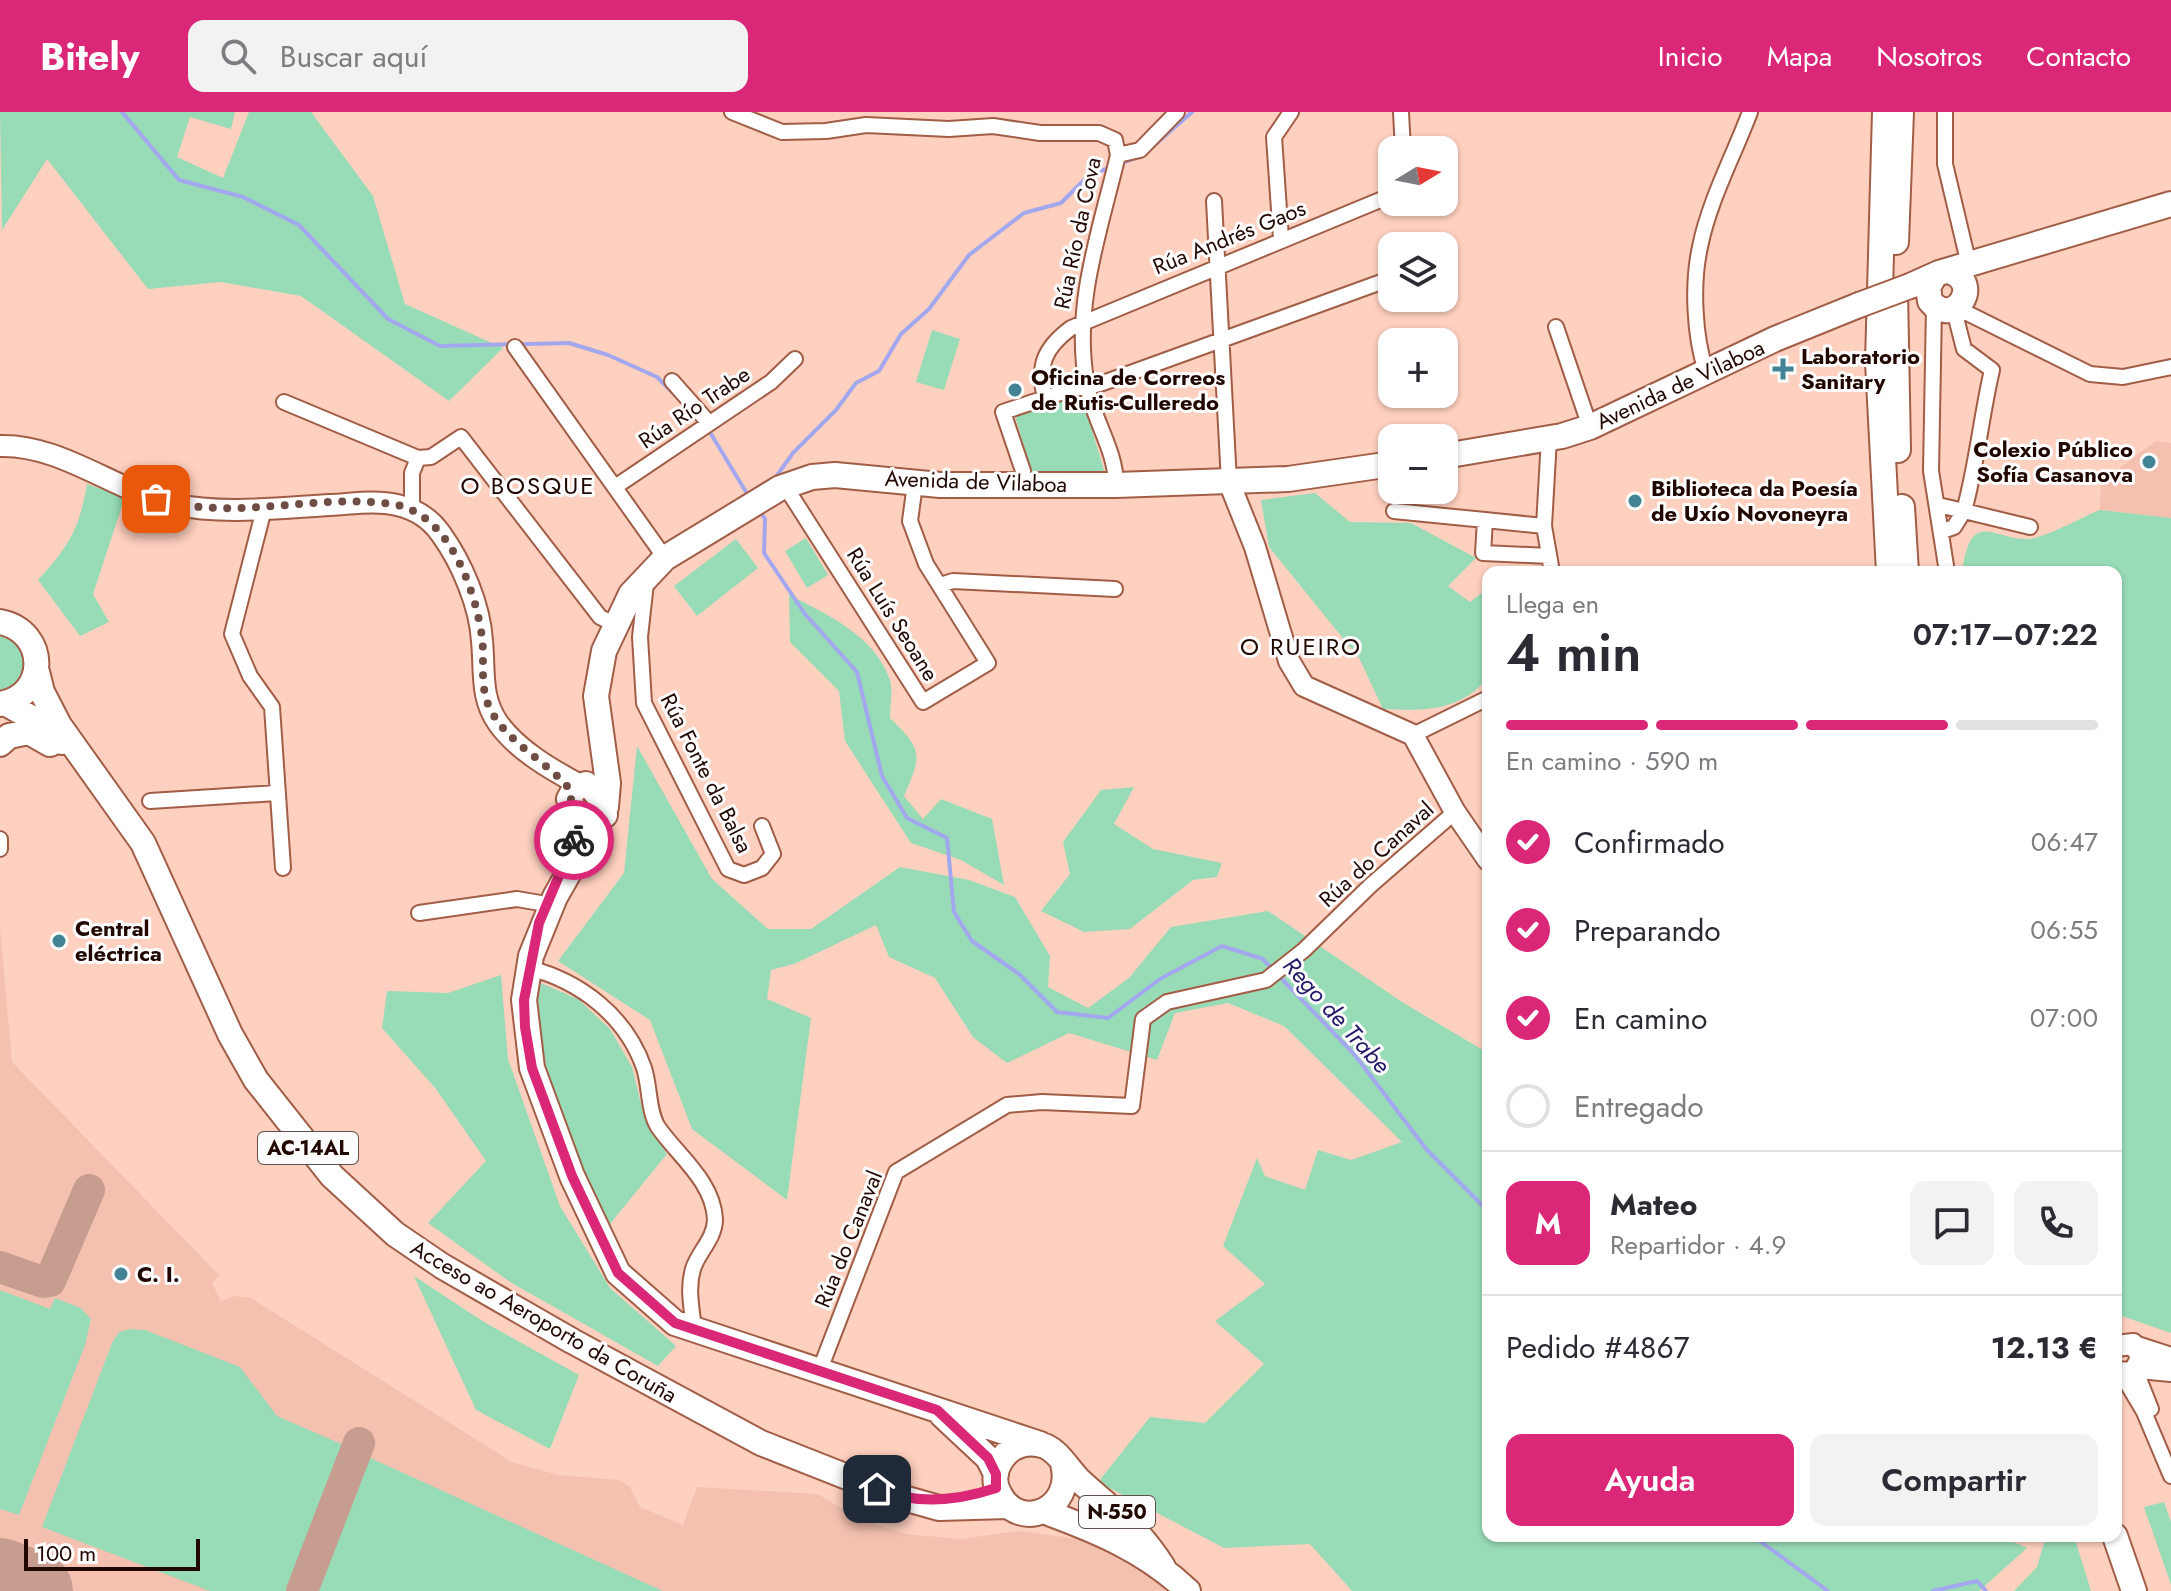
<!DOCTYPE html>
<html lang="es">
<head>
<meta charset="utf-8">
<style>
  :root { --surface:#fff; --page:#f2f2f3; --text:#2b2b33; --muted:#7c7c81; --line:#e1e1e2; --accent:#db2777 }
  body { margin:0; font-family:Jost,sans-serif; background:var(--page); color:var(--text); height:100vh; display:flex; flex-direction:column; font-size:30px; white-space:nowrap }
  * { box-sizing:border-box; margin:0 }
  p { font-size:26px; color:var(--muted) }
  .icon { flex:none; width:44px; height:44px; fill:none; stroke:currentColor; stroke-width:2; stroke-linecap:round; stroke-linejoin:round }
  .map { position:relative; flex:1; overflow:hidden }
  .side { position:absolute; left:1482px; top:454px; width:640px; height:976px; display:flex; flex-direction:column; background:var(--surface); border-radius:16px; box-shadow:0 2px 6px #0004 }
  .side>* { flex:none }
  .needle { width:52px; rotate:80deg }
  .buttons { position:absolute; left:1378px; top:24px; display:grid; gap:16px }
  .buttons a { display:grid; place-items:center; width:80px; height:80px; border-radius:16px; background:var(--surface); box-shadow:0 2px 6px #0004; font-size:40px }
  .scale { position:absolute; left:24px; bottom:20px; width:176px; box-sizing:border-box; padding-left:8px; border:4px solid #200701; border-top:0; font-size:22px; line-height:28px; white-space:nowrap; color:#200701; -webkit-text-stroke:6px #fcfcfc; paint-order:stroke }
  .pin { position:absolute; display:grid; place-items:center; width:68px; height:68px; color:#fff; margin:-34px; border-radius:16px; box-shadow:0 4px 12px #0006 }
  .courier { position:absolute; display:grid; place-items:center; width:80px; height:80px; margin:-40px; border:6px solid #db2777; border-radius:50%; background:#fff; color:#222; box-shadow:0 2px 10px #0007 }
  .summary em { font-style:normal; font-weight:600 }
  .summary div { display:flex; flex-direction:column-reverse }
  .summary { display:flex; align-items:center; justify-content:space-between; height:136px; padding:0 24px }
  h1 { font-size:52px; font-weight:600; line-height:60px }
  .bar { display:grid; grid-template-columns:repeat(4,1fr); gap:12px 8px; align-content:center; height:96px; padding:0 24px }
  .bar i { height:10px; border-radius:6px; background:var(--line) }
  .bar .on { background:var(--accent) }
  .bar p { grid-column:span 4 }
  .line { display:flex; align-items:center; gap:20px; padding:0 24px; border-top:2px solid var(--line) }
  .line div { flex:1 }
  .round { display:grid; place-items:center; flex:none; width:84px; height:84px; border-radius:16px; background:var(--page) }
  ol { padding:0 24px; list-style:none }
  li { display:flex; align-items:center; gap:24px; height:88px }
  li p { margin-inline-start:auto }
  li .icon { padding:8px; border-radius:50%; background:var(--accent); color:#fff; stroke-width:4 }
  li:last-child { color:var(--muted) }
  li i { width:44px; height:44px; border:4px solid var(--line); border-radius:50% }
  .button { display:flex; gap:16px; margin-top:auto; padding:16px 24px }
  .button a { flex:1; height:92px; border-radius:16px; background:var(--accent); color:#fff; font-size:32px; font-weight:600; line-height:92px; text-align:center }
  .button a+a { background:var(--page); color:var(--text) }
  header { display:flex; align-items:center; gap:48px; box-sizing:border-box; height:112px; padding:0 40px; background:var(--accent); color:#fff }
  header strong { font-size:38px }
  nav { display:flex; gap:44px; margin-inline-start:auto; font-size:28px }
  .search { width:560px; height:72px; background:var(--page); display:flex; align-items:center; gap:20px; box-sizing:border-box; padding:0 28px; border-radius:16px; color:var(--muted); font-size:30px }
  .map>svg:first-child { display:block }
</style>
</head>
<body>
<header>
<strong>Bitely</strong>
<div class="search"><svg class="icon" aria-label="search" viewBox="0 0 24 24"><circle cx="10" cy="10" r="6"/><path d="M15 15l6 6"/></svg>Buscar aquí</div>
<nav><a>Inicio</a><a>Mapa</a><a>Nosotros</a><a>Contacto</a></nav>
</header>
<div class="map">
<svg width="2171" height="1479" viewBox="0 0 2171 1479">
  <rect width="100%" height="100%" fill="#fed0bf"/>
  <path fill="#f4c1b0" d="M 2156,329 L 2171,331 L 2171,406 L 2100,398 L 2101,370 Z
    M 0,815 L 12,950 L 219,1163 L 212,1171 L 221,1189 L 234,1184 L 251,1186 L 512,1350 L 558,1363 L 619,1368 L 630,1375 L 640,1395 L 683,1413 L 697,1375 L 818,1382 L 858,1407 L 905,1422 L 961,1427 L 1017,1419 L 1080,1427 L 1132,1449 L 1172,1479 L 0,1479 Z"/>
  <path fill="#98dcb7" d="M 0,0 L 235,0 L 231,17 L 190,5 L 177,45 L 223,66 L 249,0 L 311,0 L 373,84 L 405,192 L 503,236 L 449,289 L 301,184 L 221,170 L 148,177 L 47,47 L 2,118 Z
    M 932,218 L 960,227 L 944,278 L 916,270 Z
    M 1077,282 L 1082,285 L 1104,358 L 1097,366 L 1032,361 L 1014,301 Z
    M 87,372 L 125,385 L 93,482 L 109,510 L 80,524 L 38,468 C 70,433 79,417 87,372 Z
    M 1315,381 L 1350,410 L 1411,411 L 1476,446 L 1448,474 L 1470,490 L 1488,476 L 1488,565 C 1461,600 1422,599 1383,597 L 1359,546 L 1269,435 L 1261,388 Z
    M 2100,398 L 2171,406 L 2171,1221 L 2116,1202 L 2116,460 L 1962,460 C 1971,394 1995,429 2029,427 C 2047,425 2082,405 2100,398 Z
    M 806,426 L 828,463 L 807,476 L 785,439 Z
    M 736,427 L 758,456 L 697,504 L 674,474 Z
    M 789,483 C 827,502 875,524 890,568 C 893,578 890,595 890,606 C 923,638 922,643 904,684 L 923,707 L 941,687 L 992,707 L 1004,773 L 961,748 L 911,731 L 845,629 L 839,579 L 790,530 Z
    M 0,519 C 35,530 29,569 0,582 Z
    M 637,634 L 712,767 L 768,817 L 811,817 L 900,755 L 969,768 L 1015,785 L 1050,844 L 1048,875 L 1088,896 L 1129,866 L 1171,815 L 1268,799 L 1402,890 L 1488,941 L 1488,1424 L 2000,1424 L 2027,1436 L 1979,1479 L 1352,1479 L 1310,1432 L 1224,1436 L 1098,1370 L 1150,1305 L 1205,1311 L 1264,1252 L 1215,1209 L 1265,1172 L 1223,1134 L 1257,1046 L 1265,1064 L 1305,1078 L 1318,1038 L 1351,1048 L 1402,1030 L 1284,914 L 1228,891 L 1175,901 L 1157,948 L 1069,921 L 1007,951 L 973,925 L 935,866 L 889,845 L 876,813 L 794,852 L 771,858 L 767,887 L 811,906 L 787,1088 L 692,1017 L 650,908 L 558,849 L 624,761 Z
    M 1134,675 L 1114,712 L 1153,737 L 1222,751 L 1217,765 L 1193,768 L 1130,817 L 1084,820 L 1041,799 L 1070,762 L 1063,730 L 1101,678 Z
    M 501,863 L 508,947 L 560,1094 L 610,1176 L 676,1234 L 658,1254 L 510,1170 L 428,1111 L 486,1049 L 436,977 L 382,916 L 387,879 L 448,881 Z
    M 541,871 L 578,887 L 610,917 L 632,955 L 644,1004 L 667,1042 L 609,1113 C 584,1068 540,959 537,908 C 536,896 539,882 541,871 Z
    M 414,1164 L 484,1210 L 579,1263 L 550,1337 L 476,1298 Z
    M 0,1178 L 50,1197 L 55,1186 L 81,1196 L 91,1207 L 85,1233 L 19,1403 L 0,1397 Z
    M 130,1217 L 145,1218 L 240,1255 L 277,1304 L 348,1335 L 294,1479 L 210,1479 L 42,1415 L 112,1231 L 119,1220 Z
    M 366,1344 L 663,1479 L 312,1479 Z
    M 2164,1390 L 2171,1410 L 2171,1473 L 2144,1395 Z
    M 2046,1424 L 2074,1424 L 2091,1479 L 2014,1479 L 2037,1455 Z"/>
  <g fill="none" stroke-linecap="round" stroke-linejoin="round">
    <path stroke="#a3a8ee" stroke-width="4" d="M 122,0 L 179,68 L 243,85 L 299,113 L 388,207 L 440,234 L 569,231 L 608,243 L 657,265 L 680,288
      M 1149,38 L 1192,0
      M 1120,52 L 1138,45
      M 708,317 L 749,385
      M 775,366 L 793,341 L 836,298 L 856,271 L 879,259 L 901,222 L 929,197 L 969,143 L 1024,101 L 1061,91 L 1089,63 L 1112,55
      M 759,398 L 765,407 L 764,441 L 805,502 L 857,560 L 882,664 L 907,706 L 947,726 L 954,800 L 972,829 L 1019,862 L 1057,900 L 1108,906 L 1160,867 L 1222,834 L 1263,847 L 1272,857
      M 1278,863 L 1354,942 L 1427,1038 L 1488,1099
      M 1753,1424 L 1828,1479
      M 1933,1479 L 1977,1469 L 1986,1479"/>
    <path stroke="#c69d8e" stroke-width="32" d="M 0,1155 L 43,1170 L 50,1169 L 89,1078
      M 302,1479 L 359,1331"/>
    <path stroke="#c69d8e" stroke-width="80" d="M 0,1466 L 33,1479"/>
    <defs>
      <path id="street" d="M 732,0 L 782,20 L 826,19 L 866,13 L 949,17 L 993,14 L 1040,21 L 1099,21 L 1115,28 L 1118,43 C 1100,119 1072,195 1087,273 C 1093,308 1116,338 1116,373
        M 1401,0 L 1403,38
        M 1945,0 L 1945,52 L 1969,153
        M 1118,43 L 1140,38 L 1177,0
        M 1214,89 L 1229,370
        M 1281,127 L 1274,25 L 1291,0
        M 1934,195 L 1931,359 L 1947,460
        M 1957,196 L 2090,262 L 2123,265 L 2171,255
        M 1954,198 L 1964,237 L 1992,258 C 1981,305 1977,352 1964,399 L 2030,415
        M 1556,215 L 1590,315
        M 515,235 L 665,446
        M 1706,259 C 1694,224 1692,171 1700,135 C 1709,89 1734,43 1750,0
        M 672,269 L 709,311
        M 1045,286 C 1037,254 1044,236 1071,216 L 1385,86 L 1392,78
        M 284,290 L 418,346
        M 1549,326 L 1544,414 L 1552,460
        M 1023,372 L 1023,359 L 1003,300 L 1072,277 L 1100,272 L 1384,169
        M 785,374 L 923,590 L 988,551 L 926,452 L 910,409 L 915,372
        M 615,375 L 771,270 L 795,247
        M 1938,393 L 1964,399 L 1954,415 L 1943,419
        M 264,397 L 232,522 L 250,564 L 272,595 L 283,756
        M 412,397 L 412,361 L 418,346 L 431,345 L 461,325 L 600,505 L 614,512
        M 1394,399 L 1485,408
        M 1544,414 L 1485,408 L 1483,441 L 1549,444
        M 646,471 L 640,525 L 644,591 L 728,757 L 744,763 L 762,756 L 773,742 L 762,714
        M 940,473 L 953,469 L 1115,477
        M 1413,623 L 1488,586
        M 150,689 L 276,681
        M 0,727 L 0,737
        M 419,801 L 517,787 L 546,792
        M 529,856 C 580,869 626,904 644,956 C 650,974 648,999 658,1015 C 678,1044 713,1069 715,1107 C 715,1127 698,1140 693,1157 C 687,1177 692,1197 694,1217
        M 2136,1259 L 2151,1297
        M 819,1260 L 896,1060 L 1007,993 L 1042,990 L 1132,994 L 1143,907 L 1167,890 L 1266,868 L 1304,838 L 1371,773 L 1455,700
        M 2122,1263 L 2144,1300 L 2171,1364"/>
      <path id="secondary" d="M 0,334 C 60,332 114,378 172,392 C 223,403 278,396 330,393 C 352,392 375,388 397,393 C 415,397 430,406 441,422 C 462,451 480,494 482,529 C 485,559 480,585 498,611 C 517,638 552,658 580,673
        M 1229,370 L 1255,435 L 1289,549 L 1304,574 L 1413,623 L 1455,700 L 1488,748
        M 2116,1234 L 2133,1232 L 2142,1245 L 2133,1261 L 2116,1260
        M 2137,1235 L 2171,1246
        M 2139,1256 L 2171,1259"/>
      <path id="highway" d="M 1885,0 L 1878,250 L 1889,460
        M 1896,130 L 1901,0
        M 1934,165 L 1928,175 L 1930,189 C 1953,218 1985,171 1949,159
        M 1910,174 L 1939,161 L 2171,92
        M 1895,179 L 1898,338
        M 1444,344 L 1562,324 L 1590,315 L 1775,227 L 1859,193
        M 1902,395 L 1906,460
        M 0,510 C 48,519 49,584 0,592
        M 37,560 L 42,580 L 59,613 L 143,731 L 230,922 L 256,968 L 332,1064 L 395,1122 L 442,1154 L 572,1229 L 761,1331 L 893,1383 L 939,1396 L 1008,1394
        M 5,591 L 46,614 L 62,630
        M 0,632 L 9,624 L 29,620 L 50,632
        M 567,748 L 574,727 L 576,703 L 569,687 L 575,676 L 586,672 C 599,681 601,689 605,703
        M 942,1303 L 988,1346 L 996,1362
        M 1040,1332 L 675,1211 L 618,1161 L 572,1064 L 532,956 L 524,888 L 531,844 L 555,785 L 606,695 L 608,671 L 596,584 L 604,539 L 631,482 L 665,446 L 780,376 L 812,365 L 835,363 L 940,373 L 1116,373 L 1288,367 L 1392,352
        M 1063,1352 C 1075,1397 1019,1422 999,1381 C 993,1370 995,1357 1002,1347 C 1011,1333 1029,1328 1045,1334 C 1059,1340 1068,1357 1079,1368 C 1115,1401 1136,1413 1163,1455
        M 1043,1399 C 1098,1419 1146,1439 1188,1479
        M 2115,1424 L 2134,1479"/>
    </defs>
    <use href="#street" stroke="#a15d45" stroke-width="18"/>
    <use href="#secondary" stroke="#a15d45" stroke-width="24"/>
    <use href="#highway" stroke="#a15d45" stroke-width="28"/>
    <use href="#street" stroke="#fff" stroke-width="14"/>
    <use href="#secondary" stroke="#fff" stroke-width="20"/>
    <use href="#highway" stroke="#fff" stroke-width="24"/>
    <defs>
      <path id="highway-bridge" d="M 1859,193 L 1910,174"/>
    </defs>
    <use href="#highway-bridge" stroke="#a15d45" stroke-width="28" stroke-linecap="butt"/>
    <use href="#highway-bridge" stroke="#fff" stroke-width="24"/>
  </g>
  <g fill="none" stroke-linecap="round" stroke-linejoin="round">
    <path stroke="#6e4d44" stroke-width="8" stroke-dasharray="0 14.4" d="M 156,387 C 236,410 314,381 392,392 C 448,400 475,476 482,525 C 485,550 479,574 490,597 C 507,630 543,647 567,674 L 571,681 L 571,697 L 576,703 L 574,728"/>
    <path stroke="#db2777" stroke-width="10" d="M 574,728 L 539,811 L 524,888 L 525,915 L 532,956 L 572,1064 L 618,1161 L 675,1211 L 937,1298 L 988,1346 L 996,1362 L 996,1376 C 957,1389 916,1393 877,1377"/>
  </g>
  <g fill="#438396" stroke="#fcfcfc" stroke-width="3">
    <path d="M1779 245h8v8h8v8h-8v8h-8v-8h-8v-8h8z"/>
    <circle cx="1015" cy="278" r="8"/>
    <circle cx="2149" cy="350" r="8"/>
    <circle cx="1635" cy="389" r="8"/>
    <circle cx="59" cy="829" r="8"/>
    <circle cx="121" cy="1162" r="8"/>
  </g>
  <g text-anchor="middle" dominant-baseline="central" stroke-width="6" stroke-linejoin="round" paint-order="stroke">
    <g fill="#fcfcfc" stroke="#62504c" stroke-width="2">
      <rect x="258" y="1020" width="100" height="32" rx="6"/>
      <rect x="1079" y="1384" width="76" height="32" rx="6"/>
    </g>
    <g font-size="20" font-weight="bold" fill="#200701">
      <text x="308" y="1036">AC-14AL</text>
      <text x="1117" y="1400">N-550</text>
    </g>
    <g font-size="22" fill="#200701" stroke="#fcfcfc">
      <text transform="translate(1077 121) rotate(-78)">Rúa Río da Cova</text>
      <text transform="translate(1229 125) rotate(-22)">Rúa Andrés Gaos</text>
      <text transform="translate(1680 272) rotate(-25)">Avenida de Vilaboa</text>
      <text transform="translate(694 295) rotate(-34)">Rúa Río Trabe</text>
      <text transform="translate(976 369) rotate(2)">Avenida de Vilaboa</text>
      <text transform="translate(893 502) rotate(58)">Rúa Luís Seoane</text>
      <text transform="translate(707 661) rotate(63)">Rúa Fonte da Balsa</text>
      <text transform="translate(1376 742) rotate(-42)">Rúa do Canaval</text>
      <text transform="translate(848 1127) rotate(-68)">Rúa do Canaval</text>
      <text transform="translate(544 1209) rotate(30)">Acceso ao Aeroporto da Coruña</text>
    </g>
    <g font-size="22" font-weight="bold" fill="#200701" stroke="#fcfcfc" text-anchor="start">
      <text x="1801" y="244">Laboratorio<tspan x="1801" dy="25">Sanitary</tspan></text>
      <text x="1031" y="265">Oficina de Correos<tspan x="1031" dy="25">de Rutis-Culleredo</tspan></text>
      <text x="2133" y="337" text-anchor="end">Colexio Público<tspan x="2133" dy="25">Sofía Casanova</tspan></text>
      <text x="1651" y="376">Biblioteca da Poesía<tspan x="1651" dy="25">de Uxío Novoneyra</tspan></text>
      <text x="75" y="816">Central<tspan x="75" dy="25">eléctrica</tspan></text>
      <text x="137" y="1162">C. I.</text>
    </g>
    <g font-size="24" letter-spacing="2" fill="#200701" stroke="#fcfcfc">
      <text x="528" y="373">O BOSQUE</text>
      <text x="1301" y="534">O RUEIRO</text>
    </g>
    <g font-size="24" font-style="italic" fill="#231968" stroke="#fcfcfc">
      <text transform="translate(1337 903) rotate(48)">Rego de Trabe</text>
    </g>
  </g>
</svg>
<div class="buttons">
<a><svg class="needle" viewBox="-14 -14 28 28"><path d="M0-13l5 13h-10z" fill="#e53935"/><path d="M0 13l5-13h-10z" fill="#7c7c81"/></svg></a>
<a><svg class="icon" aria-label="layers" viewBox="0 0 24 24"><path d="M12 4l9 5-9 5-9-5zM3 14l9 5 9-5"/></svg></a>
<a>+</a>
<a>−</a>
</div>
<div class="scale">100 m</div>
<div class="pin" style="left:156px;top:387px;background:#ea580c"><svg class="icon" aria-label="bag" viewBox="0 0 24 24"><path d="M5 8h14l-1 12H6zM9 8a3 3 0 0 1 6 0"/></svg></div>
<div class="pin" style="left:877px;top:1377px;background:#1f2937"><svg class="icon" aria-label="home" viewBox="0 0 24 24"><path d="M3 11l9-7 9 7M6 9v11h12V9"/></svg></div>
<div class="courier" style="left:574px;top:728px"><svg class="icon" aria-label="bike" viewBox="0 0 24 24"><circle cx="6" cy="16" r="4"/><circle cx="18" cy="16" r="4"/><path d="M6 16l4-8h5l3 8M10 8l3 8H6M13 5h3"/></svg></div>
<section class="side">
<div class="summary"><div><h1>4 min</h1><p>Llega en</p></div><em>07:17–07:22</em></div>
<div class="bar"><i class="on"></i><i class="on"></i><i class="on"></i><i></i><p>En camino · 590 m</p></div>
<ol>
<li><svg class="icon" aria-label="check" viewBox="0 0 24 24"><path d="M5 12l5 5 9-10"/></svg>Confirmado<p>06:47</p></li>
<li><svg class="icon" aria-label="check" viewBox="0 0 24 24"><path d="M5 12l5 5 9-10"/></svg>Preparando<p>06:55</p></li>
<li><svg class="icon" aria-label="check" viewBox="0 0 24 24"><path d="M5 12l5 5 9-10"/></svg>En camino<p>07:00</p></li>
<li><i></i>Entregado</li>
</ol>
<div class="line" style="height:144px"><b class="round" style="background:var(--accent);color:#fff">M</b><div><b>Mateo</b><p>Repartidor · 4.9</p></div><a class="round"><svg class="icon" aria-label="chat" viewBox="0 0 24 24"><path d="M4 5h16v11H9l-5 4z"/></svg></a><a class="round"><svg class="icon" aria-label="phone" viewBox="0 0 24 24"><path d="M5 4h4l2 5-3 2q2 4 5 5l2-3 5 2v4C11 20 4 13 5 4z"/></svg></a></div>
<div class="line" style="height:104px"><div>Pedido #4867</div><b>12.13 €</b></div>
<div class="button"><a>Ayuda</a><a>Compartir</a></div>
</section>
</div>
</body>
</html>
